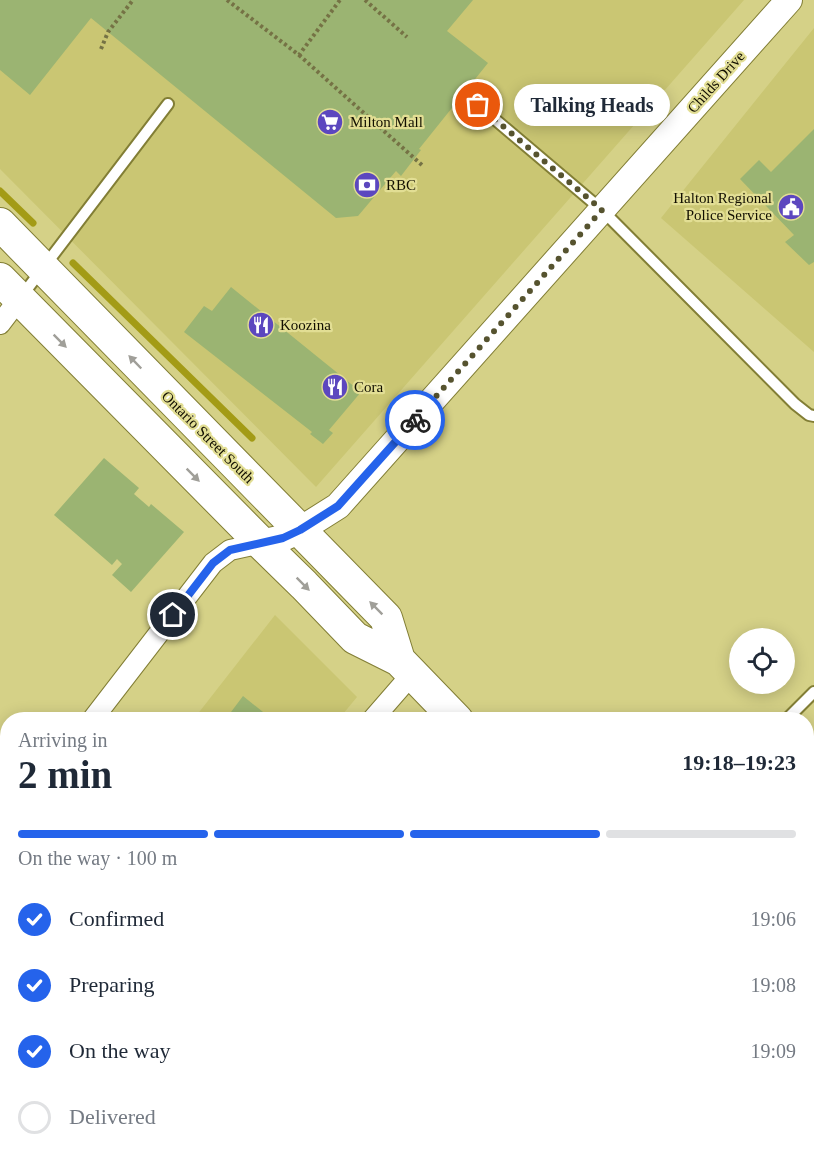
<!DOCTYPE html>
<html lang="en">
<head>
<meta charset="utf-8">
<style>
  :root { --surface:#fff; --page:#f6f6f7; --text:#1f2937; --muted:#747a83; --line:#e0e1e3; --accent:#2563eb }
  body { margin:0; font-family:Georgia,serif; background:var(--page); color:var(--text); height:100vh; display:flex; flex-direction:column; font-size:22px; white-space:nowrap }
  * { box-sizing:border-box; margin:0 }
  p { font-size:20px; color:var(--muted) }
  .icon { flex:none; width:33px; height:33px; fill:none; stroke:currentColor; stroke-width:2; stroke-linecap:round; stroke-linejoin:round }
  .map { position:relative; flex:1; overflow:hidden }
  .sheet { position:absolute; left:0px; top:712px; width:814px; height:452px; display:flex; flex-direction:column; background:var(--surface); border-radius:24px 24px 0 0; box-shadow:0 3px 15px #0003 }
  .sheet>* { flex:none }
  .buttons { position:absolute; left:729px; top:628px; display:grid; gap:12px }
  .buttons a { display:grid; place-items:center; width:66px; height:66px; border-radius:50%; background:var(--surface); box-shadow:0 3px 15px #0003; font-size:30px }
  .pin { position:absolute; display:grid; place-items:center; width:51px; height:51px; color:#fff; margin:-26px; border:3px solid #fff; border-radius:50%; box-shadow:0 2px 6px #0007 }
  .courier { position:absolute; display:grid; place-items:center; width:60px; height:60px; margin:-30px; border:4px solid #2563eb; border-radius:50%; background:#fff; color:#222; box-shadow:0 2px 8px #0007 }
  .bubble { position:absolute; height:42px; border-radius:21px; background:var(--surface); box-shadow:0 3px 15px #0003; font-size:20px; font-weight:700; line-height:42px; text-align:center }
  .head em { font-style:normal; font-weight:700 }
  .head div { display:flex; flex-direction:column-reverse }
  .head { display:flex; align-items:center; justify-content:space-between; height:102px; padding:0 18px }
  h1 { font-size:39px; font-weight:700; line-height:45px }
  .bar { display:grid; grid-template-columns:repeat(4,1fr); gap:9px 6px; align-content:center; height:72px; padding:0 18px }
  .bar i { height:8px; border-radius:4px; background:var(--line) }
  .bar .on { background:var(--accent) }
  .bar p { grid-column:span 4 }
  ol { padding:0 18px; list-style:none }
  li { display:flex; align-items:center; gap:18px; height:66px }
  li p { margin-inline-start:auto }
  li .icon { padding:6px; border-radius:50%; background:var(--accent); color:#fff; stroke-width:4 }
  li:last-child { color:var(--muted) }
  li i { width:33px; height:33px; border:3px solid var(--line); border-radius:50% }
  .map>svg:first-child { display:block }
</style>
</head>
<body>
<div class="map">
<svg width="814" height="1163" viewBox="0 0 814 1163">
  <rect width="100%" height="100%" fill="#d5d187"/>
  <path fill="#cac673" d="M 0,0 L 744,0 L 316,487 L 0,169 Z
    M 814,28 L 814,352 L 661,218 Z
    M 275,615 L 357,697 L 338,720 L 193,720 Z"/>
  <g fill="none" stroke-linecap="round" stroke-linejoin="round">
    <path stroke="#a39b16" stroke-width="7" d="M 0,191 L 33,223
      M 73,263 L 252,438"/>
  </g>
  <path fill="#9bb472" d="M 0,0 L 473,0 L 447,31 L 488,63 L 419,149 L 421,150 L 401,176 L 396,171 L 358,216 L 336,218 L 91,18 L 30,95 L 0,70 Z
    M 814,129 L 814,262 L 809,265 L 785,242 L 794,235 L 740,179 L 759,160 L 771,172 Z
    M 231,287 L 361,392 L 329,430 L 333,433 L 323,444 L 310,434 L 312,432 L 184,332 L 204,306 L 212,311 Z
    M 104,458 L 139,488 L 134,494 L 149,507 L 151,504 L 184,532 L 131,592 L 112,575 L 122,564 L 117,559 L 112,565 L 54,515 Z
    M 243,696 L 273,720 L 225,720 Z
    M 814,758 L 814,839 L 807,846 L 807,765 Z"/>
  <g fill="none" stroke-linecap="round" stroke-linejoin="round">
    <defs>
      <path id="service" d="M 478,105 L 602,210 L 795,404 L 809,415 L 814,416
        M 21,297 L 168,104
        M 786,720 L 814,692"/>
      <path id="minor" d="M 0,324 L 19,299
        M 92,720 L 213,563 L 230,550 L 261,543
        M 372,720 L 412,674
        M 0,751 L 8,757
        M 0,836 L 8,827
        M 10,1156 L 19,1163
        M 289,1156 L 298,1163"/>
      <path id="tertiary" d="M 261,543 L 283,538 L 300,530 L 338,506 L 789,0"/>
      <path id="primary" d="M 0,224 L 386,618 L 399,660
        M 0,279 L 261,543 L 304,585 L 355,638 L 399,660 L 457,720
        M 807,1080 L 814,1088"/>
    </defs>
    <use href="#service" stroke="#827e35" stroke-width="14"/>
    <use href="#minor" stroke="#827e35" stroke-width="22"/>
    <use href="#tertiary" stroke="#827e35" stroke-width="28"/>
    <use href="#primary" stroke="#827e35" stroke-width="34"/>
    <path stroke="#757245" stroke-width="4" stroke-dasharray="3 3" stroke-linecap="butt" d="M 227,0 L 299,55 L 340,0
      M 365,0 L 407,37
      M 101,49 L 108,32 L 133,0
      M 299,55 L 424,167
      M 326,1163 L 331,1156"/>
    <use href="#service" stroke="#fff" stroke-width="10"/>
    <use href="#minor" stroke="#fff" stroke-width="20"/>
    <use href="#tertiary" stroke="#fff" stroke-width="26"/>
    <use href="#primary" stroke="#fff" stroke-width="32"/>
  </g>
  <defs><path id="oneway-solid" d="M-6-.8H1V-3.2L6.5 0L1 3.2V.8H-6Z" transform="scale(1.5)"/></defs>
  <g fill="#a09f99">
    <use href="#oneway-solid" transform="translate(60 341) rotate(45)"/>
    <use href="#oneway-solid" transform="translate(135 362) rotate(-134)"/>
    <use href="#oneway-solid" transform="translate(193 475) rotate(45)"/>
    <use href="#oneway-solid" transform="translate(303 584) rotate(45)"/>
    <use href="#oneway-solid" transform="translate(376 608) rotate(-135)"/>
  </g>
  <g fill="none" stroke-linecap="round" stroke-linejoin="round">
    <path stroke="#56532f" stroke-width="6" stroke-dasharray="0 10.8" d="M 415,420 L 602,210 L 478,105"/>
    <path stroke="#2563eb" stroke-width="8" d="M 173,615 L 213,563 L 230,550 L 283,538 L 300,530 L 338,506 L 415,420"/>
  </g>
  <defs>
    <symbol id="supermarket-disc" viewBox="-11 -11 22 22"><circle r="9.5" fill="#5c47bf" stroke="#e2de94"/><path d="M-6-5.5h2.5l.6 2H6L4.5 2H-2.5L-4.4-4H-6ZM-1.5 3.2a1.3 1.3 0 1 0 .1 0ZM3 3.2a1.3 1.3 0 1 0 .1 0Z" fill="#fff"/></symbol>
    <symbol id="bank-disc" viewBox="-11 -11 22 22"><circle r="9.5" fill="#5c47bf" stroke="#e2de94"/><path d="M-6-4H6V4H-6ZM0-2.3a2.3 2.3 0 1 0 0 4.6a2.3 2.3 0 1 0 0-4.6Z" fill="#fff"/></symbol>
    <symbol id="civic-disc" viewBox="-11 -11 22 22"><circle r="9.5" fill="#5c47bf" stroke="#e2de94"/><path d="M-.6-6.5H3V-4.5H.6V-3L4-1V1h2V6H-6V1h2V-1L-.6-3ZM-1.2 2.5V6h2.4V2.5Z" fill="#fff"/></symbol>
    <symbol id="restaurant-disc" viewBox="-11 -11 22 22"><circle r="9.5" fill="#5c47bf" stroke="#e2de94"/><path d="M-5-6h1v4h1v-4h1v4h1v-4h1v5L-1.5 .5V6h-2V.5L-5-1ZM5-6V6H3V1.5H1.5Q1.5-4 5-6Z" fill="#fff"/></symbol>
  </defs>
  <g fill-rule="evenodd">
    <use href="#supermarket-disc" x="315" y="107" width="30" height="30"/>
    <use href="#bank-disc" x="352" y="170" width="30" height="30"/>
    <use href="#civic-disc" x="776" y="192" width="30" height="30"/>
    <use href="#restaurant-disc" x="246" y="310" width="30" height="30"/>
    <use href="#restaurant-disc" x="320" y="372" width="30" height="30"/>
  </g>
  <g text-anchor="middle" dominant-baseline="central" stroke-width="4.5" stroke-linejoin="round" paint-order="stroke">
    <g font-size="15" fill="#120f00" stroke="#e2de94">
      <text transform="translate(716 82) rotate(-48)">Childs Drive</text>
      <text transform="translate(208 437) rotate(45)">Ontario Street South</text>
    </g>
    <g font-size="15" fill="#120f00" stroke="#e2de94" text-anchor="start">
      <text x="350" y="122">Milton Mall</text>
      <text x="386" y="185">RBC</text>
      <text x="772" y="198" text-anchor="end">Halton Regional<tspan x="772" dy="17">Police Service</tspan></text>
      <text x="280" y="325">Koozina</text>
      <text x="354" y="387">Cora</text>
    </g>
  </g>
</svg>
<div class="buttons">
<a><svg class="icon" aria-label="locate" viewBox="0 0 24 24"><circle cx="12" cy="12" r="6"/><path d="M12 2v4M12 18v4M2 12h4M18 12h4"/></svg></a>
</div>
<div class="pin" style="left:478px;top:105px;background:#ea580c"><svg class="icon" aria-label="bag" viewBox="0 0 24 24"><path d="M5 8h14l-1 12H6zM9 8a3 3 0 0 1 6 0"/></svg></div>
<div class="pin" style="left:173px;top:615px;background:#1f2937"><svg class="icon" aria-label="home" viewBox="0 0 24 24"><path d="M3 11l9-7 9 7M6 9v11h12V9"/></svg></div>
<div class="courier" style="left:415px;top:420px"><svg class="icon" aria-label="bike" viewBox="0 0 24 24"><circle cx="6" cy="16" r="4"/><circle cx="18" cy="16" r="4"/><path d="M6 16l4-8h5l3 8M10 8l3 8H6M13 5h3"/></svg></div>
<div class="bubble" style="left:514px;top:84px;width:156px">Talking Heads</div>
<section class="sheet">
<div class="head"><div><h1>2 min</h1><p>Arriving in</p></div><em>19:18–19:23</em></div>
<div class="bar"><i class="on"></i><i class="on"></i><i class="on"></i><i></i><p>On the way · 100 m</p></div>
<ol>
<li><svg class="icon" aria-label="check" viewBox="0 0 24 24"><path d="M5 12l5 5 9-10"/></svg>Confirmed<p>19:06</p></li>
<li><svg class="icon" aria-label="check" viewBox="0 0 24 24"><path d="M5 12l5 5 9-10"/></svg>Preparing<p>19:08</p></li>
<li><svg class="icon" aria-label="check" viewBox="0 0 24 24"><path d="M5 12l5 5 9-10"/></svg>On the way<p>19:09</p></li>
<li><i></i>Delivered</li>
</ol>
</section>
</div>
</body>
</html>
